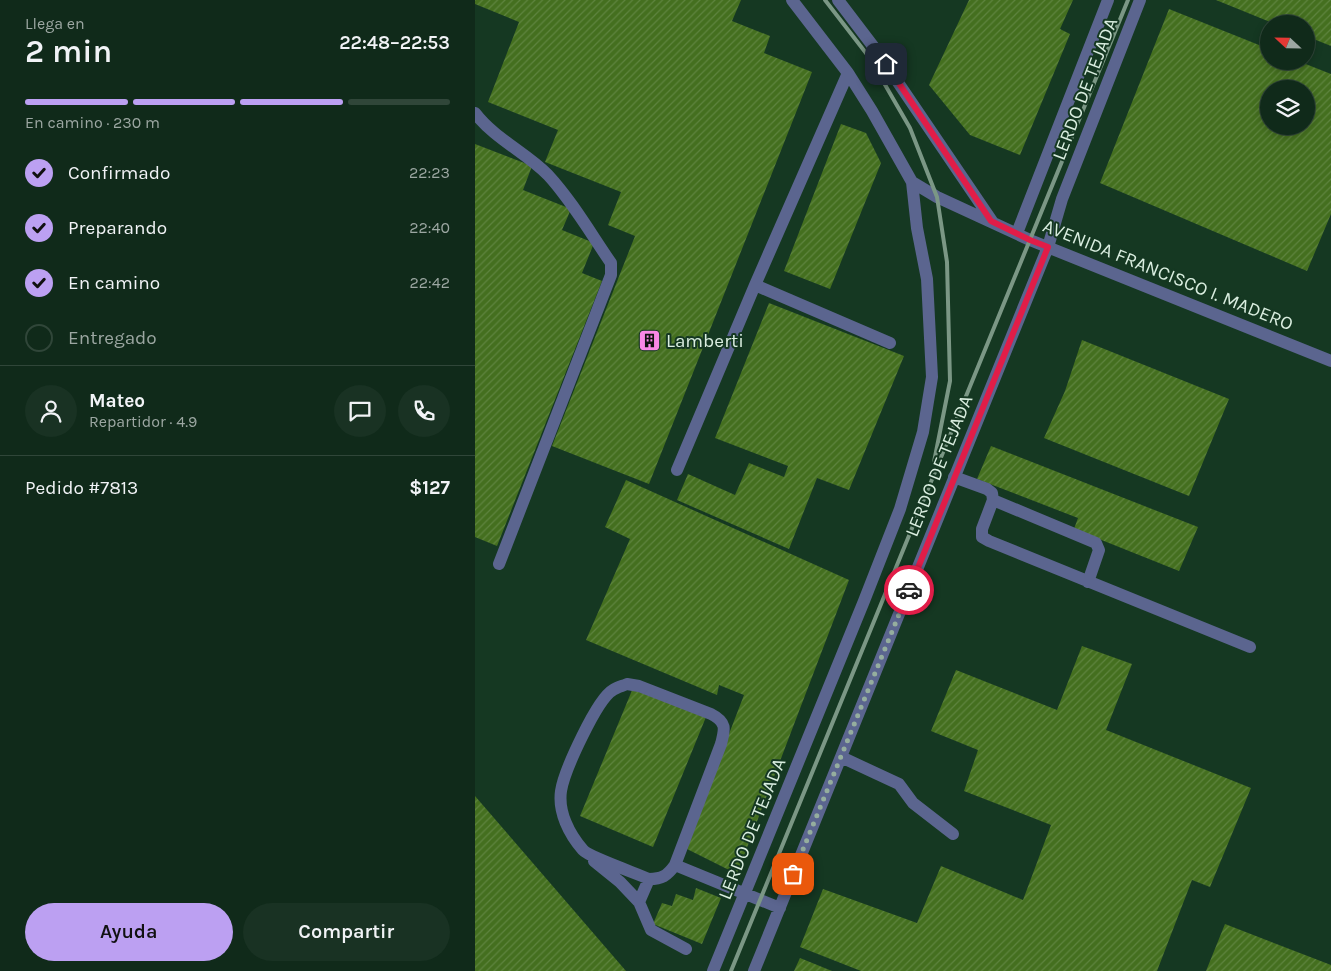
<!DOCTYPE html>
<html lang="es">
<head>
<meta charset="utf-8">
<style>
  :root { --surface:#102a1a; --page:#193223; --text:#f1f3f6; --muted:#9ca7a2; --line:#304639; --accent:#bca0f2 }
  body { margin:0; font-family:Karla,sans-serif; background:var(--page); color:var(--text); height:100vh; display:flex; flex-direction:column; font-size:19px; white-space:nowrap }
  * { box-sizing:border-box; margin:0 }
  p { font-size:16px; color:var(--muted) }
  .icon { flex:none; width:28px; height:28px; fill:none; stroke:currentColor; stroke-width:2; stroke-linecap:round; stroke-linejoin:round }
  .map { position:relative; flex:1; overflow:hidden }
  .sheet { display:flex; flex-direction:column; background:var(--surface); width:475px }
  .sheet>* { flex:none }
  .needle { width:32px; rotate:292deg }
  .controls { position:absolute; left:785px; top:15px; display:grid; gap:10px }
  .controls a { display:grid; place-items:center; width:55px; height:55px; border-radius:50%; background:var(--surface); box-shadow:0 2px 8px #0003,0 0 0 1px var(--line); font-size:25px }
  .pin { position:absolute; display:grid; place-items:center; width:42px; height:42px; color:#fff; margin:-21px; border-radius:10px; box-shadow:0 2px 8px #0006 }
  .courier { position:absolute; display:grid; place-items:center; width:50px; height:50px; margin:-25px; border:4px solid #e11d48; border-radius:50%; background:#fff; color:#222; box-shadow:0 1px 6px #0007 }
  .headline em { font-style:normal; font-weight:600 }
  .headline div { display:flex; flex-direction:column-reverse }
  .headline { display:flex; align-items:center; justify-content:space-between; height:85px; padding:0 25px }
  h1 { font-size:32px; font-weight:600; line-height:38px }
  .bar { display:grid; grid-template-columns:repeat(4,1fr); gap:8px 5px; align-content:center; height:60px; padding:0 25px }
  .bar i { height:6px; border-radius:4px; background:var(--line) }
  .bar .current { background:var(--accent) }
  .bar p { grid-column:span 4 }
  .line { display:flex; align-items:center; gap:12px; padding:0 25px; border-top:1px solid var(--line) }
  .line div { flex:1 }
  .round { display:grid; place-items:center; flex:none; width:52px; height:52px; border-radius:26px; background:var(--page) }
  ol { padding:0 25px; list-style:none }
  li { display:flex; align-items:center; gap:15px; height:55px }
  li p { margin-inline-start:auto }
  li .icon { padding:5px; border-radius:50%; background:var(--accent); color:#111; stroke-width:4 }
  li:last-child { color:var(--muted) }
  li i { width:28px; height:28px; border:2px solid var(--line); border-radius:50% }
  .action { display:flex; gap:10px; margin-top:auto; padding:10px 25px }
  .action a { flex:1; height:58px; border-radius:30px; background:var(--accent); color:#111; font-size:20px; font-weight:600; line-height:58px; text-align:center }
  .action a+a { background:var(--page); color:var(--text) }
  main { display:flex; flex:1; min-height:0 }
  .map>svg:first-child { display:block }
</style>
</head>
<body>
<main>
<section class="sheet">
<div class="headline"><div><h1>2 min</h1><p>Llega en</p></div><em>22:48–22:53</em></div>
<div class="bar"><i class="current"></i><i class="current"></i><i class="current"></i><i></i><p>En camino · 230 m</p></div>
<ol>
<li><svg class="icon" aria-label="check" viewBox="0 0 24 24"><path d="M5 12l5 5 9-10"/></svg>Confirmado<p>22:23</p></li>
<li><svg class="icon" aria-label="check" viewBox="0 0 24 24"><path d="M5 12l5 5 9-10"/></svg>Preparando<p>22:40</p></li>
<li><svg class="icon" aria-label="check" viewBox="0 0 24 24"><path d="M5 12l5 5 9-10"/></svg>En camino<p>22:42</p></li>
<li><i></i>Entregado</li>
</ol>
<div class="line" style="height:90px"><a class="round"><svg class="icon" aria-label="person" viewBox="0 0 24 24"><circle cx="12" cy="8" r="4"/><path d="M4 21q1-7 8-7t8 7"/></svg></a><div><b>Mateo</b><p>Repartidor · 4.9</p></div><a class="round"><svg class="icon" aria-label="chat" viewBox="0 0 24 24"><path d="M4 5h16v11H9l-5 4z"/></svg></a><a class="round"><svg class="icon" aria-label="phone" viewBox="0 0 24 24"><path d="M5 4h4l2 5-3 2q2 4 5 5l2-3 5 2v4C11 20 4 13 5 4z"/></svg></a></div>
<div class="line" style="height:65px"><div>Pedido #7813</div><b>$127</b></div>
<div class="action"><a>Ayuda</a><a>Compartir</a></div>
</section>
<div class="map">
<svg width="856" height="971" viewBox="0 0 856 971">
  <defs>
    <pattern id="building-hatch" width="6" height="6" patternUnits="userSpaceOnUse" patternTransform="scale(1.25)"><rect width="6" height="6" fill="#446f1f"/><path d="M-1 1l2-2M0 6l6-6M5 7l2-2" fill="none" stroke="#5e843f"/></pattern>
  </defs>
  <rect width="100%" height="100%" fill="#153822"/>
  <path fill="url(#building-hatch)" fill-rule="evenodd" d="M 0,0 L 266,0 L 257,21 L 295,36 L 289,53 L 337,72 L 174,484 L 77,446 L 160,236 L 133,225 L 146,192 L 70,162 L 83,130 L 13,102 L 44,22 L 0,4 Z
    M 494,0 L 598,0 L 585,29 L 595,34 L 545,155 L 495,135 L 454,85 Z
    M 741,0 L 856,0 L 856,46 L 831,36 L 831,24 L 800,24 Z
    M 694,9 L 794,49 L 794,61 L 823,61 L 856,74 L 856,214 L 832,271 L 625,183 ZM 794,89 L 831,89 L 831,126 L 794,126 Z
    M 366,124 L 391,133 L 406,163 L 355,289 L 309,271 Z
    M 0,144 L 57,166 L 48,190 L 96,209 L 87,230 L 119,243 L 107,273 L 127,281 L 22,546 L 0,537 Z
    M 294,303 L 429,356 L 374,490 L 342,478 L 314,549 L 202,500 L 213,474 L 260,495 L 274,463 L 309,477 L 313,466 L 240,438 Z
    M 607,340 L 754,399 L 714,496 L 569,438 L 590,391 Z
    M 516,446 L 723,527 L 704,571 L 599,529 L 603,518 L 502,479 Z
    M 151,480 L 374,580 L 262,874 L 210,848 L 269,695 L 244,685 L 242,695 L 111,640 L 155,539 L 130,527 Z
    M 607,646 L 657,664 L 631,730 L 776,788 L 735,887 L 717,880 L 682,971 L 386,971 L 325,947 L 348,889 L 442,923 L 466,866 L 548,900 L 576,825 L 489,791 L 503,750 L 456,731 L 481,670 L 582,710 Z
    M 158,688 L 231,717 L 178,847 L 105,816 Z
    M 0,796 L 151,971 L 0,971 Z
    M 221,888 L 246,898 L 227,944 L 178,924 L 187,903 L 197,906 L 201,894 L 218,900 Z
    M 750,924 L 856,965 L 856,971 L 731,971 Z
    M 325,958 L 357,971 L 319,971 Z"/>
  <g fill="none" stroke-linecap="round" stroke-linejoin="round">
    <path stroke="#5b658f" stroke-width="12" d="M 317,0 L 373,73 L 397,111 L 437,182 L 462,197 L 555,240 L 856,361
      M 363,0 L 401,50 L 517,221
      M 0,113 C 20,139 50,152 73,175 C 97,201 116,234 136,263 L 136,275 L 24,564
      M 542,233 L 633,0
      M 280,285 L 415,343
      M 202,470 L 280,285 L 373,73
      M 479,477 L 512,489 L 517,493 L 518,500 L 507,529 L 507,537 L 514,541 L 775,647
      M 518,500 L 621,543 L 624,550 L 613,582
      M 152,684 L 164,686 L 236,714 C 252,722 250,729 246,744 L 200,865 C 192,876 187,879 174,879 C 163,874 114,857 108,850 C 94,834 83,812 86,791 C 89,771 122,699 138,690 C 142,687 148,686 152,684 Z
      M 366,757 L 424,784 L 438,803 L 478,834
      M 119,861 L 145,882 L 164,902 L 176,930 L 211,949
      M 200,865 L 305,908
      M 164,902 L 174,879
      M 238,971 L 389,601 L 425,509 L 448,432 L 457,377 L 452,279 L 442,228 L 437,182
      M 279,971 L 573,247 L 587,199 L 665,0"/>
    <path stroke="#7b9785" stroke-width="4" d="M 350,0 L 394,57 L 435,128 L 462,197 L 472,262 L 475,381 L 459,462
      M 256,971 L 653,0"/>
  </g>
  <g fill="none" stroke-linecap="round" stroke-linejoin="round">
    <path stroke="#95ae9e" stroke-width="5" stroke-dasharray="0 9" d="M 318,874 L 434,590"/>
    <path stroke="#e11d48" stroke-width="6" d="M 411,64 L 516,221 L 555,240 L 573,247 L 434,590"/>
  </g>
  <defs>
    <symbol id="building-square" viewBox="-11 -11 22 22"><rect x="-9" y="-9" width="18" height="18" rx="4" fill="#fa87e7" stroke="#153822"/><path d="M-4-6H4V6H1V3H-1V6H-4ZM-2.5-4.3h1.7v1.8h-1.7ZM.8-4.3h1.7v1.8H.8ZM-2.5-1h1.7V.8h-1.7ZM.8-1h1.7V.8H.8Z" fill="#111"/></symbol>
  </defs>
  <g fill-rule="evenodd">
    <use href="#building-square" x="162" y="328" width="25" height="25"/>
  </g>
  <g text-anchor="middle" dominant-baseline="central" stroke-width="4" stroke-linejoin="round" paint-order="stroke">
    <g font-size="19" fill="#daeee0" stroke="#153822">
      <text transform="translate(610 89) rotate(-69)">LERDO DE TEJADA</text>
      <text transform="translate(693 275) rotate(22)">AVENIDA FRANCISCO I. MADERO</text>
      <text transform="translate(464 466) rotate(-68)">LERDO DE TEJADA</text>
      <text transform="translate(277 829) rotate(-68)">LERDO DE TEJADA</text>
    </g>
    <g font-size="19" fill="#daeee0" stroke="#153822" text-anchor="start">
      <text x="191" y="341">Lamberti</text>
    </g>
  </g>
</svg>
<div class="controls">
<a><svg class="needle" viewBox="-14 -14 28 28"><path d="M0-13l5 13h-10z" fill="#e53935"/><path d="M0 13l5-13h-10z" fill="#9ca7a2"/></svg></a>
<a><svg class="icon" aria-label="layers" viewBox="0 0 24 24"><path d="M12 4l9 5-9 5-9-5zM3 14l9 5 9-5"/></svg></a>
</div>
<div class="pin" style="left:318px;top:874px;background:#ea580c"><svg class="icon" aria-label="bag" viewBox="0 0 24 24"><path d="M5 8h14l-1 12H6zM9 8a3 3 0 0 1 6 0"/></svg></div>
<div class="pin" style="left:411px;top:64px;background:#1f2937"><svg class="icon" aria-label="home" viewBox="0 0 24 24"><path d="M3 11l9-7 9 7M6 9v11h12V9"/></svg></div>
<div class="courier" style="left:434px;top:590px"><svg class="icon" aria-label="car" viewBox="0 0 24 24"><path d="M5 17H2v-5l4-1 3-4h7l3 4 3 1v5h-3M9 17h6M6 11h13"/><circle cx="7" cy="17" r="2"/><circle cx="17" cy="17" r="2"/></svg></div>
</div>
</main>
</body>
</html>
